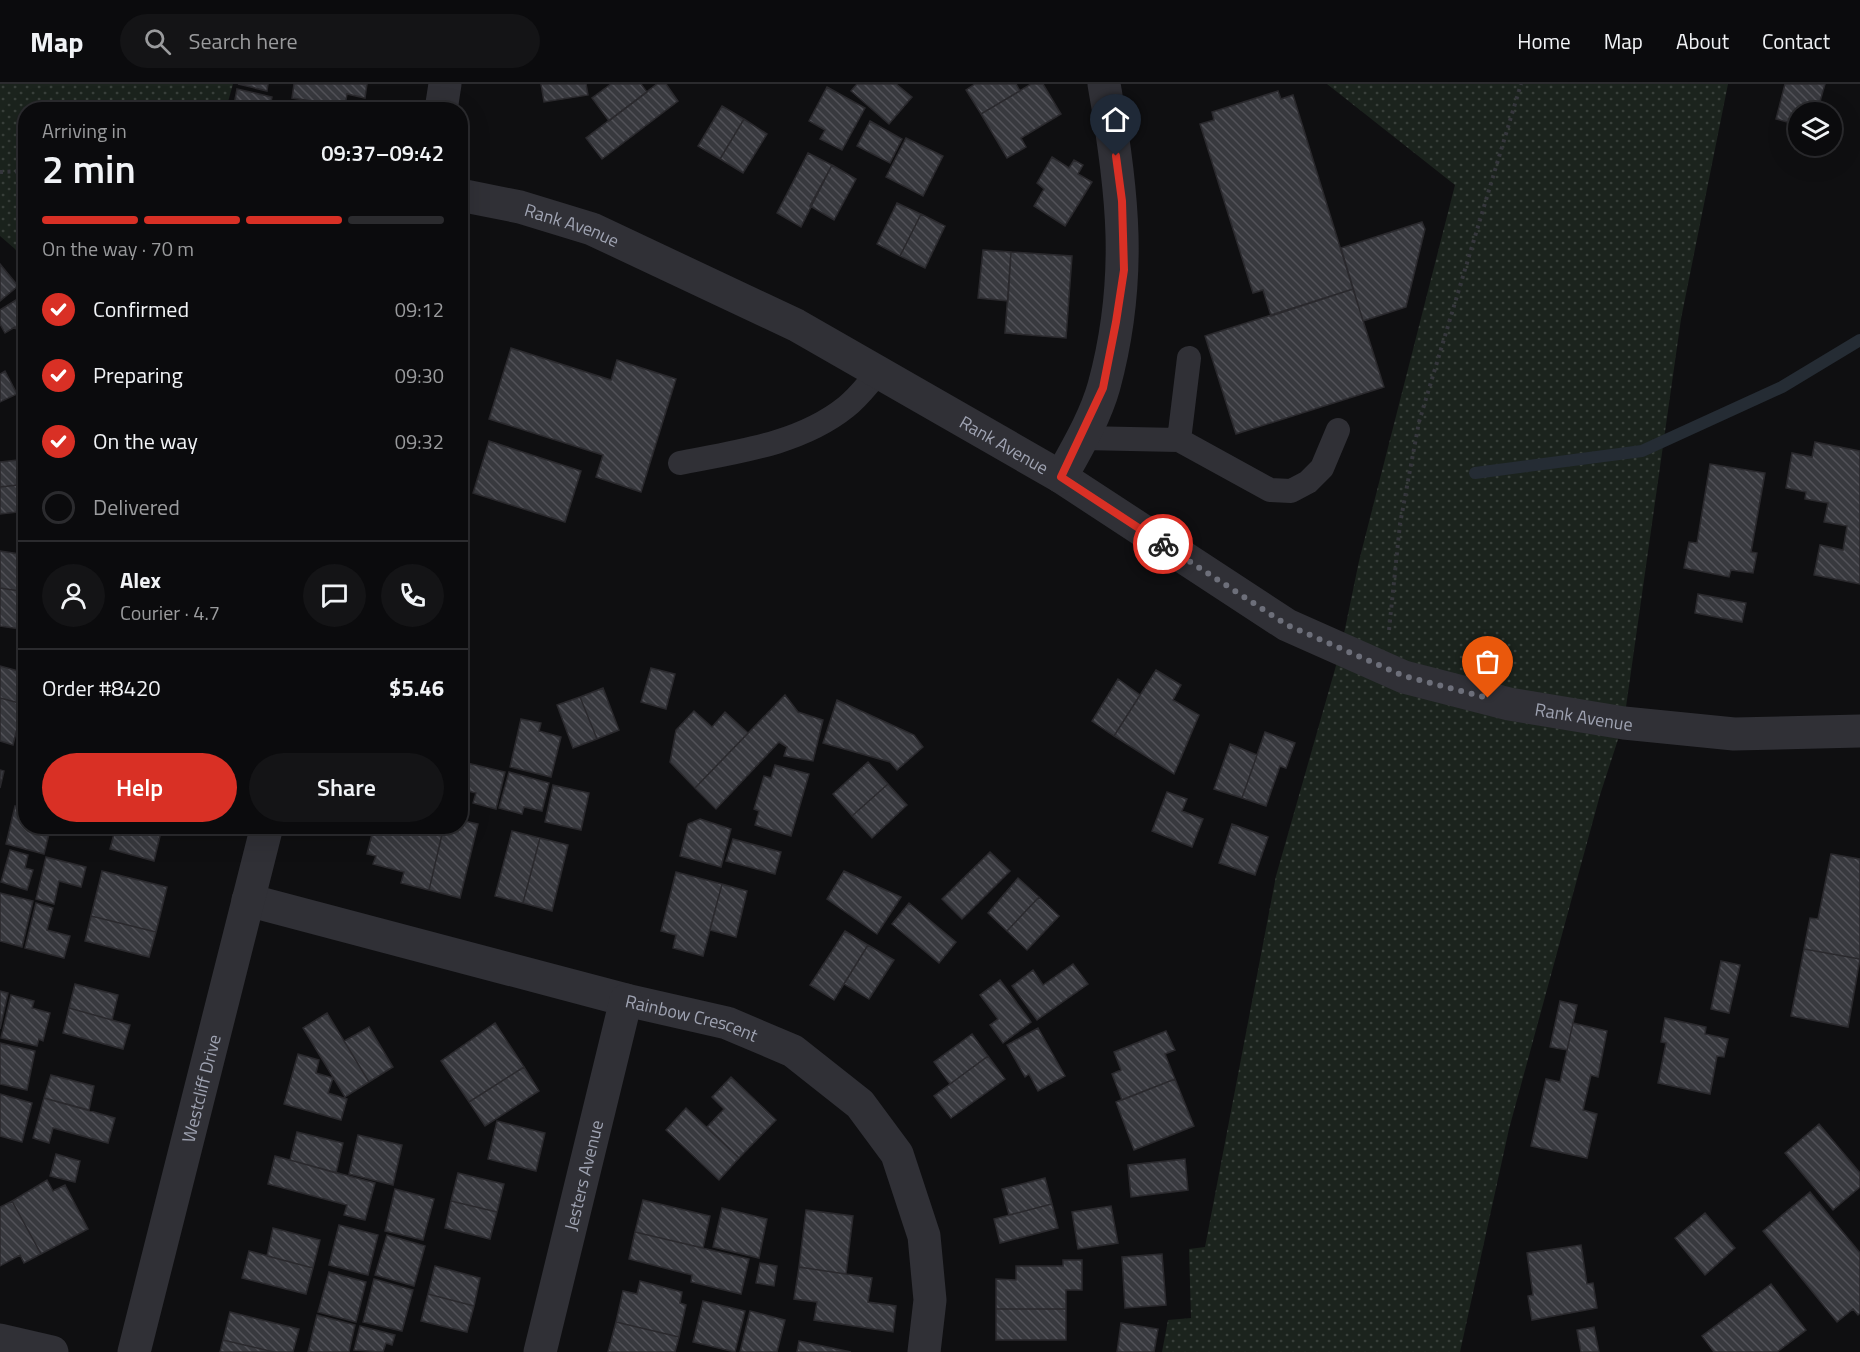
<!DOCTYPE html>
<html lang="en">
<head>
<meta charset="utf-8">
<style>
  :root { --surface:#0b0b0d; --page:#141416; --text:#f1f3f6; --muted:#9a9b9d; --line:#2b2b2e; --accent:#d93025 }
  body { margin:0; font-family:"Titillium Web",sans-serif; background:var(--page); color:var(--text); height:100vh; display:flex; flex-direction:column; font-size:22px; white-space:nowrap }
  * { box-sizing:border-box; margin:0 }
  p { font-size:20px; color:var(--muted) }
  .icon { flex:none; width:33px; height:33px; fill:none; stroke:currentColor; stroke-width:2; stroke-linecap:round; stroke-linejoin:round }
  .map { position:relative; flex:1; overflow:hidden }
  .drawer { position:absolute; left:18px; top:18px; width:450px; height:732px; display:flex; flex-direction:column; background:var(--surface); border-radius:24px; box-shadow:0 6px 24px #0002,0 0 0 2px var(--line) }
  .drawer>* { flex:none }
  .fabs { position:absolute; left:1788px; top:18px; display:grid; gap:12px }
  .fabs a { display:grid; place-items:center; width:54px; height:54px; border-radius:50%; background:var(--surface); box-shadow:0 6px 24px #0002,0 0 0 2px var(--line); font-size:30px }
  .pin { position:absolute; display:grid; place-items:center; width:51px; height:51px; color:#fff; margin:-62px -26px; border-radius:50% 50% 50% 0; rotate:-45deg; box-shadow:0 0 6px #0007 }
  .pin .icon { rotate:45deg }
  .courier { position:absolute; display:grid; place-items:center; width:60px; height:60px; margin:-30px; border:4px solid #d93025; border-radius:50%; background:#fff; color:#222; box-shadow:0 2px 8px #0007 }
  .summary em { font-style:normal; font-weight:600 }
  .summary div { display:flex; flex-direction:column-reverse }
  .summary { display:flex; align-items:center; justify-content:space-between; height:102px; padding:0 24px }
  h1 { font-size:39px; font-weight:600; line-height:45px }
  .bar { display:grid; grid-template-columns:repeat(4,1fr); gap:9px 6px; align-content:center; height:72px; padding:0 24px }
  .bar i { height:8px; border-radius:4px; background:var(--line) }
  .bar .selected { background:var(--accent) }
  .bar p { grid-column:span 4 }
  .line { display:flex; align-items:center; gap:15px; padding:0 24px; border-top:2px solid var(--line) }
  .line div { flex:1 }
  .round { display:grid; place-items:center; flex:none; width:63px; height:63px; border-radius:32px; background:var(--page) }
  ol { padding:0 24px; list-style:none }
  li { display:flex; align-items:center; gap:18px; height:66px }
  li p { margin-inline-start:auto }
  li .icon { padding:6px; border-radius:50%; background:var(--accent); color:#fff; stroke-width:4 }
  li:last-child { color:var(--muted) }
  li i { width:33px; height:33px; border:3px solid var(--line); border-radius:50% }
  .button { display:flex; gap:12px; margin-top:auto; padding:12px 24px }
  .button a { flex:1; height:69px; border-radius:36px; background:var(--accent); color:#fff; font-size:24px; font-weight:600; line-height:69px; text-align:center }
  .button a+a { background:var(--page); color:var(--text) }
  header { display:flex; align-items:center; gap:36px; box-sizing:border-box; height:84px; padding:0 30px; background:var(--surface); border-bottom:2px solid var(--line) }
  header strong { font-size:28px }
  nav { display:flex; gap:33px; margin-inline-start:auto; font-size:21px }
  .search { width:420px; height:54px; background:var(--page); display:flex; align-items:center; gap:15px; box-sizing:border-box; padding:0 21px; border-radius:33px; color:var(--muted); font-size:22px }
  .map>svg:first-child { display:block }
</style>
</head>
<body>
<header>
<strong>Map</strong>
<div class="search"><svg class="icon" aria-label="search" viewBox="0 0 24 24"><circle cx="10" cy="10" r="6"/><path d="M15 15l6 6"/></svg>Search here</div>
<nav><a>Home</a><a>Map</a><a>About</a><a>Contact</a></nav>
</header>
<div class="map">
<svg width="1860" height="1268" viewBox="0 0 1860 1268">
  <defs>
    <pattern id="grass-dots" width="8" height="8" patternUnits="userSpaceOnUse" patternTransform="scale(1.5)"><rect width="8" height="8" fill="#1b231d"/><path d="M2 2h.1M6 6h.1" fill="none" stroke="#39403b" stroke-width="1.8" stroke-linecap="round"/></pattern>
    <pattern id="building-back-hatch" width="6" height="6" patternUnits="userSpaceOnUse" patternTransform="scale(1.5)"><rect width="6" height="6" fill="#38393e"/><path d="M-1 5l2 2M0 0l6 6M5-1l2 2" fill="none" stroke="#525258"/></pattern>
  </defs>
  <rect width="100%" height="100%" fill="#0f0f11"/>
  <path fill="url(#grass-dots)" d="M 0,0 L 233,0 L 226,25 L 26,26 L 25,181 L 15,165 L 0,152 Z
    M 1327,0 L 1728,0 L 1681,235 L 1624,637 L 1600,711 L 1509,1045 L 1460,1268 L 1162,1268 L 1168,1236 L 1191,1234 L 1189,1165 L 1205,1163 L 1276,792 L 1341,564 L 1359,477 L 1455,101 Z"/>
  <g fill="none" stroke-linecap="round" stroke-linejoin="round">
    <path stroke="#252c34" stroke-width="12" d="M 1475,389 L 1642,367 L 1782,303 L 1860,256"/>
  </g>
  <path fill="url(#building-back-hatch)" stroke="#2a292d" stroke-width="1.5" d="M 238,0 L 268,0 L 267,7 Z
    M 294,0 L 367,0 L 365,14 L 347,10 L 345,22 L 292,14 Z
    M 541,0 L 586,0 L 588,11 L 544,18 Z
    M 611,0 L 641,0 L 647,8 L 609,37 L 592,14 Z
    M 657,0 L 666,0 L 678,17 L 602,75 L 586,54 Z
    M 857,0 L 896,0 L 912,13 L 889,40 L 851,7 Z
    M 975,0 L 1016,0 L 1020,7 L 981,30 L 966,6 Z
    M 1031,0 L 1043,0 L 1061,30 L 1021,54 L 1026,63 L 1007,74 L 981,30 Z
    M 1785,0 L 1825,0 L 1817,28 L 1798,28 L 1798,41 L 1776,35 Z
    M 827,3 L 865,24 L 842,66 L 820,55 L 825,46 L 809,37 Z
    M 237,5 L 272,13 L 269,26 L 233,26 Z
    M 1278,7 L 1281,15 L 1293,11 L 1353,205 L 1271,232 L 1263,206 L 1253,209 L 1200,40 L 1214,36 L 1212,28 Z
    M 722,22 L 744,35 L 720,75 L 698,62 Z
    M 744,35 L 767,50 L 743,89 L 720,75 Z
    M 870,37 L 902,55 L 890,79 L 857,62 Z
    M 906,54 L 943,72 L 923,112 L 886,93 Z
    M 808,69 L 832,81 L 801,143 L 777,129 Z
    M 1052,73 L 1069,84 L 1074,76 L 1083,81 L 1078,90 L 1092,98 L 1065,142 L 1034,122 L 1044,105 L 1037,99 Z
    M 832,81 L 856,95 L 834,136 L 810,122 Z
    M 897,119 L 921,130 L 900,172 L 877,160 Z
    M 921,130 L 945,142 L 925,184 L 900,172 Z
    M 1422,138 L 1425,145 L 1406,223 L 1363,237 L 1341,164 Z
    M 983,166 L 1011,168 L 1008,217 L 978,214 Z
    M 1011,168 L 1072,172 L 1066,254 L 1005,249 Z
    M 0,180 L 18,202 L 0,217 Z
    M 1353,205 L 1384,303 L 1236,350 L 1205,252 Z
    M 24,211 L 26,213 L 26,260 L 15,243 L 5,249 L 0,240 L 0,226 Z
    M 511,264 L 611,296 L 617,276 L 676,295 L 641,408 L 596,393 L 603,371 L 489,335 Z
    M 5,287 L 17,310 L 0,318 L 0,290 Z
    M 489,357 L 581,387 L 565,438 L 473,409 Z
    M 1815,358 L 1860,367 L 1860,500 L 1814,491 L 1820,461 L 1843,466 L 1847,442 L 1824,438 L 1828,419 L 1805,415 L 1806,408 L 1786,404 L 1792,369 L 1812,373 Z
    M 26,375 L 26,400 L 0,403 L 0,378 Z
    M 1710,380 L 1765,389 L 1751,468 L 1757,469 L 1753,489 L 1731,486 L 1729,493 L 1684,484 L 1689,458 L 1697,459 Z
    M 26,400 L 26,427 L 0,430 L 0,403 Z
    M 0,467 L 26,471 L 26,508 L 0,504 Z
    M 0,504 L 26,508 L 26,546 L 0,542 Z
    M 1698,510 L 1746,519 L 1742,538 L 1695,529 Z
    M 0,582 L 26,589 L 23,620 L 0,614 Z
    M 651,584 L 675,590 L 666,625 L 641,618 Z
    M 1156,586 L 1181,601 L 1173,616 L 1199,631 L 1174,690 L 1114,652 Z
    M 1118,595 L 1140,611 L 1114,652 L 1092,637 Z
    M 603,604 L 619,646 L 597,655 L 580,613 Z
    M 785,611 L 798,628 L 823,636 L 813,677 L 784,672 L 787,663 L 779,658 L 716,725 L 695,704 Z
    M 580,613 L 597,655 L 573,664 L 557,621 Z
    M 0,614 L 23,620 L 13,661 L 0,657 Z
    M 837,616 L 914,651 L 923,663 L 897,686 L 890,678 L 823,659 Z
    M 694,627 L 712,643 L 725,628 L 748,649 L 695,704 L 670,678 L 676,646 Z
    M 521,635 L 541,639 L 539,647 L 561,653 L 551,693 L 510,683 Z
    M 1265,648 L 1295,659 L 1286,684 L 1280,682 L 1266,722 L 1242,714 Z
    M 1230,660 L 1257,671 L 1242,714 L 1214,705 Z
    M 463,678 L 505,688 L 496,725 L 473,719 L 476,709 L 460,705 Z
    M 868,678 L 888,700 L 852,732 L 833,710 Z
    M 775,681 L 809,690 L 791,752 L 755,741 L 759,727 L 754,725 L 764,692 L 771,694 Z
    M 0,686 L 4,687 L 0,704 Z
    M 509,688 L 549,699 L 542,727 L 524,723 L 522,730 L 499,724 Z
    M 888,700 L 907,721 L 872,754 L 852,732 Z
    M 553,701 L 589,709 L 581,746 L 545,738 Z
    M 1167,708 L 1187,715 L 1182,727 L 1203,735 L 1192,763 L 1152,747 Z
    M 15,722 L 26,725 L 26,742 L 51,742 L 44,770 L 6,760 Z
    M 700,735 L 731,745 L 721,783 L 680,772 L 688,740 Z
    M 460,736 L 478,740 L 460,814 L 429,806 L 444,742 L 460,742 Z
    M 1232,740 L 1268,753 L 1255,791 L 1219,779 Z
    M 116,742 L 160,752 L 154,777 L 110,765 Z
    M 124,742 L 162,742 L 160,752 Z
    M 374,742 L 444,742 L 429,806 L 401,799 L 404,788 L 373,780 L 376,772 L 367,770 Z
    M 512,747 L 540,754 L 523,819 L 495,812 Z
    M 540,754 L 568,761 L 552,827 L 523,819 Z
    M 733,755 L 781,768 L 775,790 L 726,777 Z
    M 10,766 L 28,771 L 25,784 L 33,786 L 27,806 L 1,798 Z
    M 990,768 L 1010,787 L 962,835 L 942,815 Z
    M 1831,770 L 1860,775 L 1860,875 L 1804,865 L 1810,834 L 1818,835 Z
    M 46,773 L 86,783 L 81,803 L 59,797 L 54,820 L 36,815 Z
    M 102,787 L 167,803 L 156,848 L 91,832 Z
    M 844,787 L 901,813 L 877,850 L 827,815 Z
    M 676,788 L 722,800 L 703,872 L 673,864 L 676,851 L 661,847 Z
    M 1018,794 L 1039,813 L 1007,847 L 988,829 Z
    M 722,800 L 747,807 L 736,853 L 710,846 Z
    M 0,809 L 33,817 L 22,863 L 0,857 Z
    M 1039,813 L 1059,832 L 1027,866 L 1007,847 Z
    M 36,819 L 53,824 L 47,846 L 70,852 L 64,874 L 25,864 Z
    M 909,819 L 956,858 L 939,879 L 892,840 Z
    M 91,832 L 156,848 L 149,873 L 85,857 Z
    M 845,847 L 868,861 L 834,916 L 810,901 Z
    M 868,861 L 894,876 L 869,915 L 844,900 Z
    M 1804,865 L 1860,875 L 1848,943 L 1791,932 Z
    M 1721,877 L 1740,881 L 1729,929 L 1711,925 Z
    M 1073,880 L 1088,900 L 1037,936 L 1012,902 L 1033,886 L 1043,901 Z
    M 1000,896 L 1031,938 L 1003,959 L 990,941 L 998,935 L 980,911 Z
    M 75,900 L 118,911 L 112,936 L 69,924 Z
    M 0,907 L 8,909 L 0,945 Z
    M 11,911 L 34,917 L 32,924 L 50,929 L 43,957 L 39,955 L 37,962 L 1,954 Z
    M 1560,917 L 1577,921 L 1567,966 L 1550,963 Z
    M 69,924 L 130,941 L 123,965 L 63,949 Z
    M 327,929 L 369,998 L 345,1013 L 303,944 Z
    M 1665,934 L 1706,943 L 1705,950 L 1728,955 L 1724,973 L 1717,972 L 1710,1010 L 1658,999 L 1666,959 L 1661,958 Z
    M 495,939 L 524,983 L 469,1018 L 441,977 Z
    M 1573,939 L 1607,947 L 1598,993 L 1591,991 L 1583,1026 L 1597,1030 L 1587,1074 L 1531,1062 L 1546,995 L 1560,998 Z
    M 369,943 L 393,983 L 369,998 L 344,957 Z
    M 1038,944 L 1065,992 L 1038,1007 L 1029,990 L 1025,993 L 1007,961 Z
    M 1166,947 L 1175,966 L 1165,970 L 1175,995 L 1122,1016 L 1112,990 L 1121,986 L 1114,968 Z
    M 972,950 L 988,972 L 950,1000 L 934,978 Z
    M 0,959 L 35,967 L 27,1006 L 0,1000 Z
    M 298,970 L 319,976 L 316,989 L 333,994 L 328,1009 L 347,1015 L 341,1036 L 284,1020 Z
    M 988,972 L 1005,995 L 951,1034 L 934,1012 Z
    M 524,983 L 539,1007 L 485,1042 L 469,1018 Z
    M 51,991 L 94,1002 L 89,1026 L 44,1014 Z
    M 731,993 L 776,1036 L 739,1074 L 707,1043 L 724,1025 L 712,1013 Z
    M 1175,995 L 1194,1042 L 1134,1066 L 1116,1018 Z
    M 0,1010 L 32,1019 L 22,1058 L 0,1052 Z
    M 44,1014 L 115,1034 L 108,1059 L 53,1044 L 49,1059 L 33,1054 Z
    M 686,1024 L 739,1074 L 719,1096 L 666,1046 Z
    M 497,1037 L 545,1049 L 536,1087 L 488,1075 Z
    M 1819,1040 L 1860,1089 L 1860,1103 L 1833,1126 L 1785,1069 Z
    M 297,1048 L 343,1059 L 336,1089 L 290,1076 Z
    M 358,1051 L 402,1061 L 393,1101 L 349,1090 Z
    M 56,1070 L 80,1077 L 75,1098 L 50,1092 Z
    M 275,1072 L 375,1099 L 365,1136 L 344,1131 L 347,1121 L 268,1100 Z
    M 1185,1075 L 1188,1106 L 1131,1113 L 1128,1081 Z
    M 458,1089 L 504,1100 L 497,1128 L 451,1117 Z
    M 1045,1094 L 1052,1120 L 1009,1131 L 1002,1105 Z
    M 47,1096 L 53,1107 L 65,1101 L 88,1145 L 41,1170 L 12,1117 Z
    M 395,1105 L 434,1115 L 423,1156 L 385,1147 Z
    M 1810,1108 L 1860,1169 L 1860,1229 L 1858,1231 L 1853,1225 L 1837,1238 L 1763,1147 Z
    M 643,1116 L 710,1132 L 703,1164 L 635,1148 Z
    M 12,1117 L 41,1170 L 24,1179 L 20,1171 L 0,1182 L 0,1123 Z
    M 451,1117 L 497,1128 L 490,1155 L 445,1144 Z
    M 1052,1120 L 1058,1144 L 1000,1159 L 994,1135 Z
    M 1111,1122 L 1118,1159 L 1078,1165 L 1072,1128 Z
    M 722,1124 L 767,1135 L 759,1174 L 713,1163 Z
    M 806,1126 L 853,1132 L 846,1190 L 799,1183 Z
    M 1705,1129 L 1735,1164 L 1705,1191 L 1675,1154 Z
    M 339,1141 L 378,1151 L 368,1191 L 329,1181 Z
    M 273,1144 L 320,1156 L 313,1184 L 267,1172 Z
    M 635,1148 L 749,1175 L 741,1210 L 691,1198 L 692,1191 L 629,1175 Z
    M 387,1151 L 425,1162 L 414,1202 L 375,1191 Z
    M 1581,1161 L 1587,1200 L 1593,1199 L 1597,1224 L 1532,1236 L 1528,1212 L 1533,1211 L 1527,1169 Z
    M 249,1167 L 313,1184 L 306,1210 L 242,1194 Z
    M 1162,1170 L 1166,1221 L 1125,1224 L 1122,1173 Z
    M 1063,1176 L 1082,1176 L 1082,1206 L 1066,1206 L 1066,1225 L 996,1225 L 996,1195 L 1016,1196 L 1016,1182 L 1063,1182 Z
    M 760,1179 L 777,1182 L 774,1202 L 756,1199 Z
    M 435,1182 L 480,1194 L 474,1222 L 428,1210 Z
    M 799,1183 L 872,1194 L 868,1218 L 896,1222 L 893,1248 L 814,1236 L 817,1218 L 794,1215 Z
    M 329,1188 L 366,1198 L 356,1238 L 318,1228 Z
    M 374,1195 L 413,1206 L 402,1247 L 363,1238 Z
    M 640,1197 L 682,1208 L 680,1219 L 686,1221 L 679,1253 L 616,1238 L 623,1207 L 637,1210 Z
    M 1771,1200 L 1806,1246 L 1777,1268 L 1714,1268 L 1702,1252 Z
    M 428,1210 L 474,1222 L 467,1248 L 421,1237 Z
    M 703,1217 L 745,1227 L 735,1268 L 693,1258 Z
    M 996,1225 L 1066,1225 L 1066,1256 L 996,1256 Z
    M 750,1227 L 785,1236 L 777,1268 L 740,1268 Z
    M 230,1228 L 299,1245 L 293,1268 L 274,1268 L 223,1256 Z
    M 317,1231 L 355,1241 L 349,1268 L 308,1268 Z
    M 616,1238 L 679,1253 L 675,1268 L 608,1268 Z
    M 1121,1239 L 1158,1245 L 1154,1268 L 1117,1268 Z
    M 360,1242 L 395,1251 L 392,1261 L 386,1259 L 383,1268 L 354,1266 Z
    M 1594,1243 L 1599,1268 L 1581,1268 L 1577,1246 Z
    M 223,1256 L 274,1268 L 220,1268 Z
    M 799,1257 L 851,1268 L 797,1268 Z"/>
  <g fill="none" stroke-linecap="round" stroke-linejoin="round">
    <path stroke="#36373d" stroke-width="4" stroke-dasharray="3 4.5" stroke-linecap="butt" d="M 0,88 L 26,87
      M 1389,546 L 1400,440 L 1419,338 L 1521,0"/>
    <path stroke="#303036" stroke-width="24" d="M 1082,354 L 1179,356 L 1270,406 L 1291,407 L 1308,398 L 1322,384 L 1338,346
      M 1179,356 L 1189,274
      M 680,379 C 736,368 800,360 846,323 C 858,314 868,300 878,289"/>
    <g stroke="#303036" stroke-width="33">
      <path id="s1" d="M 460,111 L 520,123 L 592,145 L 796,241 L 1061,393 L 1287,541 L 1404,593 L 1509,620 L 1624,639 L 1734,650 L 1860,647"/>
      <path d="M 1061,393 C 1077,364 1095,334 1104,302 C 1133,195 1123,107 1104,0"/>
      <path id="s2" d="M 248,816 L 626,916 L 727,939 L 793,967 L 860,1020 L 897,1070 L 924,1152 L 930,1216 L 924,1268"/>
      <path d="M 0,1256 L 52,1268"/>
      <path id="s3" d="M 540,1268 L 626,916"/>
    </g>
    <g stroke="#303036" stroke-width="33">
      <path d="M 441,26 L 445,0"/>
      <path id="s4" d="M 134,1268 L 267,742"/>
    </g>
  </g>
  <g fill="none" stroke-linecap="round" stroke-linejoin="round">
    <path stroke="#6d6f7a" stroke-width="6" stroke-dasharray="0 10.8" d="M 1163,460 L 1287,541 L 1404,592 L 1488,614"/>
    <path stroke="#d93025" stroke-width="8" d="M 1116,72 L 1122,117 L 1124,186 L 1116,238 L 1103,304 L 1061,393 L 1163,460"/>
  </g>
  <g text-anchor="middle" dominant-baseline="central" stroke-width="4.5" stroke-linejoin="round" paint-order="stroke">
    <g font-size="18" fill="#9fa3b2" stroke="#0a0a0c">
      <text stroke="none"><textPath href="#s1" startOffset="116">Rank Avenue</textPath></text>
      <text stroke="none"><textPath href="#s1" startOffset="602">Rank Avenue</textPath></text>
      <text stroke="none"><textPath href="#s1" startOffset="1250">Rank Avenue</textPath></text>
      <text stroke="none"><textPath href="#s2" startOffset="459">Rainbow Crescent</textPath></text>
      <text stroke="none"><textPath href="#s4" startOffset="272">Westcliff Drive</textPath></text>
      <text stroke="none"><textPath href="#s3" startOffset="182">Jesters Avenue</textPath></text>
    </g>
  </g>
</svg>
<div class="fabs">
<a><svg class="icon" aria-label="layers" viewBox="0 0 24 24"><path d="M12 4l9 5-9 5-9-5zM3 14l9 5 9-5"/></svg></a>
</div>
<div class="pin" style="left:1488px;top:614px;background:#ea580c"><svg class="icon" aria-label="bag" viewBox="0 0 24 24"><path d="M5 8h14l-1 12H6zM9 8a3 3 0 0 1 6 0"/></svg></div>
<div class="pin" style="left:1116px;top:72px;background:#1f2937"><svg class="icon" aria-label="home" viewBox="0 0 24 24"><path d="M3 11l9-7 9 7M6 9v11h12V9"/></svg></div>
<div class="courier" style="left:1163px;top:460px"><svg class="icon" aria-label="bike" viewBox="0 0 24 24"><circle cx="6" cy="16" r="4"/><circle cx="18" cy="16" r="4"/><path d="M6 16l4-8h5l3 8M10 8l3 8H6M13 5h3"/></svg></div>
<section class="drawer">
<div class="summary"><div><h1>2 min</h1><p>Arriving in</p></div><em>09:37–09:42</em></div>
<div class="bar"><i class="selected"></i><i class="selected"></i><i class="selected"></i><i></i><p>On the way · 70 m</p></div>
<ol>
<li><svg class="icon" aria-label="check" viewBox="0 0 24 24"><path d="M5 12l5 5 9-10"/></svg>Confirmed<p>09:12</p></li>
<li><svg class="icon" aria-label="check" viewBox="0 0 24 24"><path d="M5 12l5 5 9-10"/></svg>Preparing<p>09:30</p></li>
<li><svg class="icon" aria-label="check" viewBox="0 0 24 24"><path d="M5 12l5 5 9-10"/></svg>On the way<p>09:32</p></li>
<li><i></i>Delivered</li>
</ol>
<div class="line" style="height:108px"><a class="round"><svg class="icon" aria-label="person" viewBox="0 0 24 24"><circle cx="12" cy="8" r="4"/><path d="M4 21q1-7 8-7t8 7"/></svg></a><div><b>Alex</b><p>Courier · 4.7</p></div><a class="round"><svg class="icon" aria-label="chat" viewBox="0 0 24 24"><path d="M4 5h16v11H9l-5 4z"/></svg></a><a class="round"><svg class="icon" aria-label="phone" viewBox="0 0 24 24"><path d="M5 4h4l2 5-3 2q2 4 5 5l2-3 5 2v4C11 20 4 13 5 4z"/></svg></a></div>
<div class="line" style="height:78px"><div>Order #8420</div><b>$5.46</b></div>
<div class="button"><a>Help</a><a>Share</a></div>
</section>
</div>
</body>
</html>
